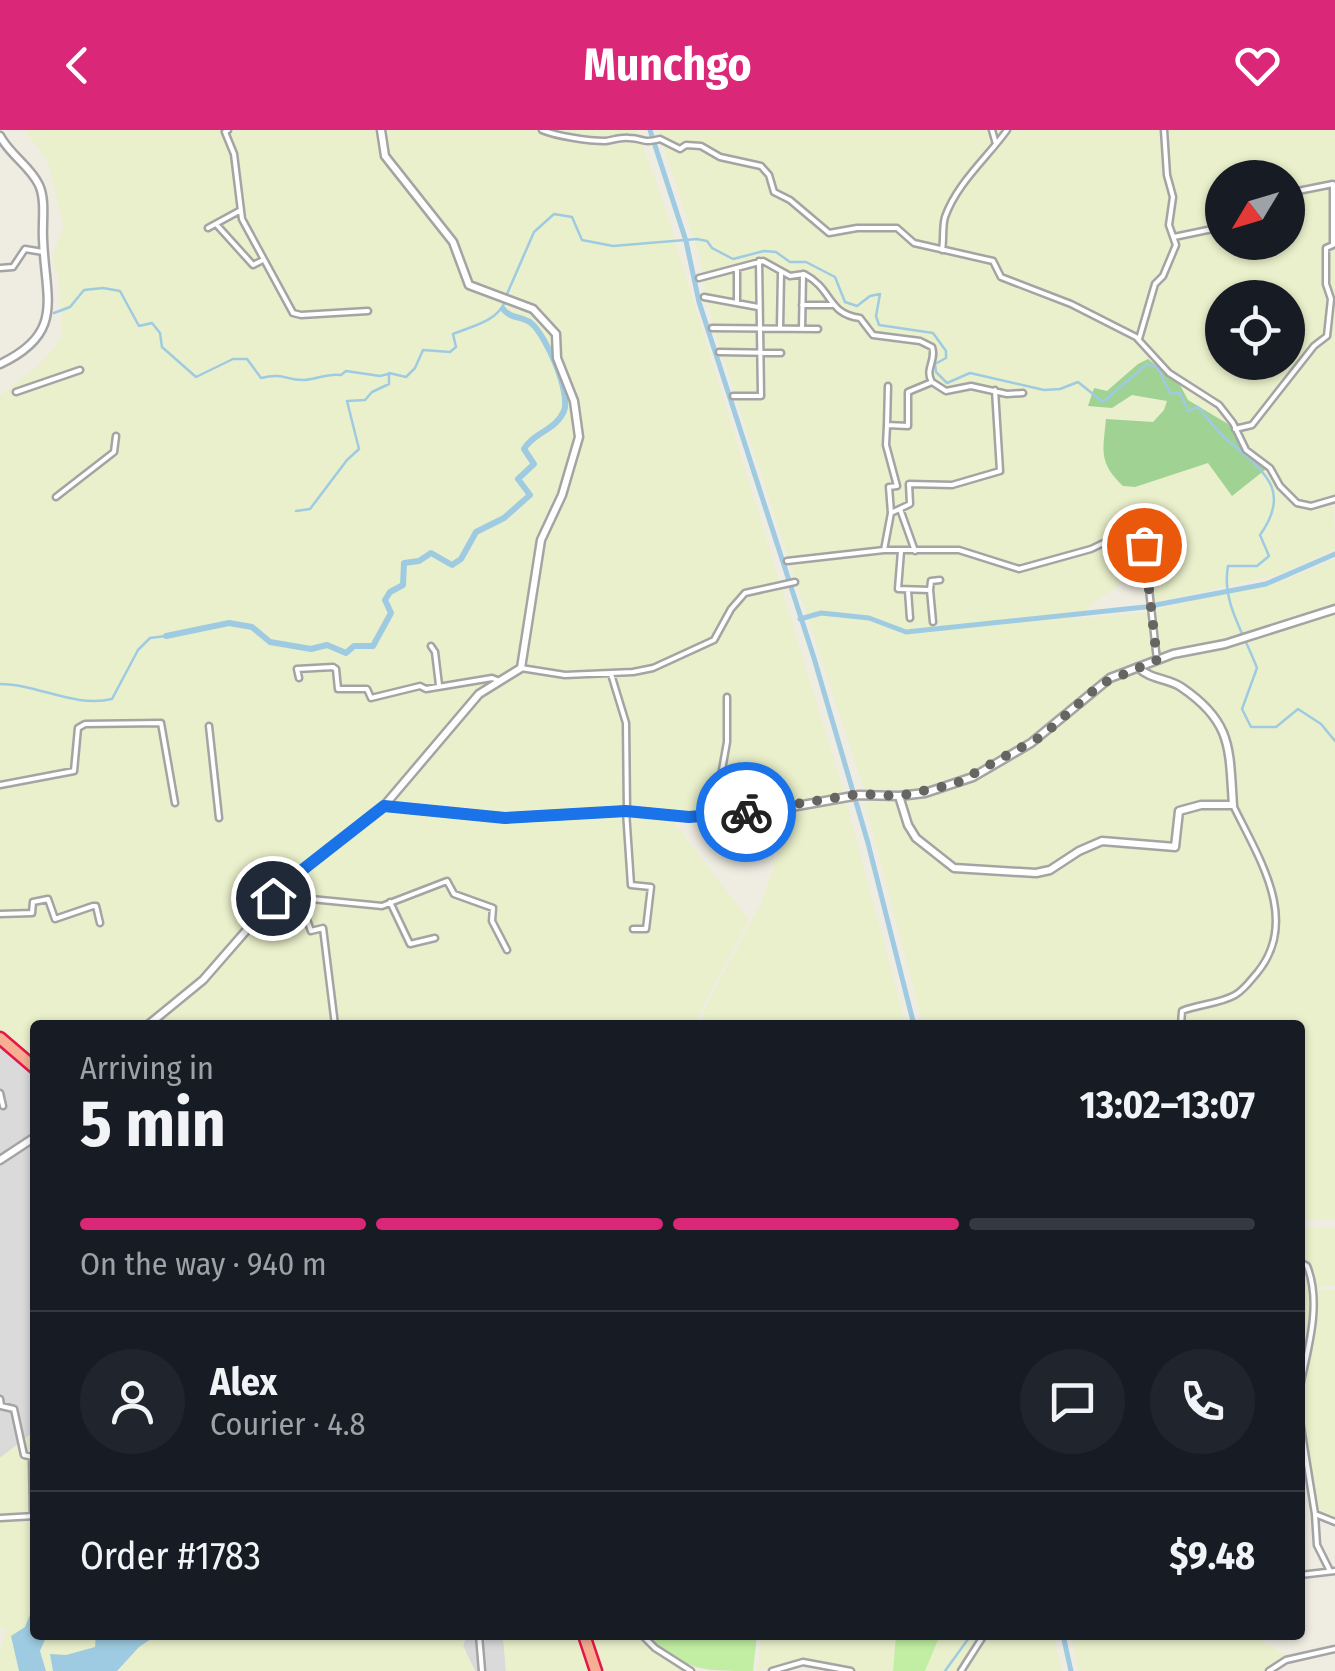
<!DOCTYPE html>
<html lang="en">
<head>
<meta charset="utf-8">
<style>
  :root { --surface:#171b24; --page:#20242c; --text:#f1f3f6; --muted:#9ea1a6; --line:#363941; --accent:#db2777 }
  body { margin:0; font-family:"Fira Sans Condensed",sans-serif; background:var(--page); color:var(--text); height:100vh; display:flex; flex-direction:column; font-size:38px; white-space:nowrap }
  * { box-sizing:border-box; margin:0 }
  p { font-size:32px; color:var(--muted) }
  .icon { flex:none; width:55px; height:55px; fill:none; stroke:currentColor; stroke-width:2; stroke-linecap:round; stroke-linejoin:round }
  .map { position:relative; flex:1; overflow:hidden }
  .drawer { position:absolute; left:30px; top:890px; width:1275px; height:620px; display:flex; flex-direction:column; background:var(--surface); border-radius:10px; box-shadow:0 2px 8px #0004 }
  .drawer>* { flex:none }
  .needle { width:65px; rotate:232deg }
  .tools { position:absolute; left:1205px; top:30px; display:grid; gap:20px }
  .tools a { display:grid; place-items:center; width:100px; height:100px; border-radius:50%; background:var(--surface); box-shadow:0 2px 8px #0004; font-size:50px }
  .pin { position:absolute; display:grid; place-items:center; width:85px; height:85px; color:#fff; margin:-42px; border:5px solid #fff; border-radius:50%; box-shadow:0 2px 10px #0007 }
  .courier { position:absolute; display:grid; place-items:center; width:100px; height:100px; margin:-50px; border:8px solid #1a73e8; border-radius:50%; background:#fff; color:#222; box-shadow:0 2px 12px #0007 }
  .headline em { font-style:normal; font-weight:700 }
  .headline div { display:flex; flex-direction:column-reverse }
  .headline { display:flex; align-items:center; justify-content:space-between; height:170px; padding:0 50px }
  h1 { font-size:65px; font-weight:700; line-height:75px }
  .bar { display:grid; grid-template-columns:repeat(4,1fr); gap:15px 10px; align-content:center; height:120px; padding:0 50px }
  .bar i { height:12px; border-radius:8px; background:var(--line) }
  .bar .current { background:var(--accent) }
  .bar p { grid-column:span 4 }
  .line { display:flex; align-items:center; gap:25px; padding:0 50px; border-top:2px solid var(--line) }
  .line div { flex:1 }
  .round { display:grid; place-items:center; flex:none; width:105px; height:105px; border-radius:52px; background:var(--page) }
  header { display:flex; justify-content:space-between; align-items:center; height:130px; padding:0 50px; background:var(--accent); color:#fff; font-size:45px; font-weight:700 }
  .map>svg:first-child { display:block }
</style>
</head>
<body>
<header><svg class="icon" aria-label="back" viewBox="0 0 24 24"><path d="M15 5l-7 7 7 7"/></svg>Munchgo<svg class="icon" aria-label="heart" viewBox="0 0 24 24"><path d="M12 20l-8-8c-3-5 5-10 8-4 3-6 11-1 8 4z"/></svg></header>
<div class="map">
<svg width="1335" height="1541" viewBox="0 0 1335 1541">
  <rect width="100%" height="100%" fill="#efece2"/>
  <path fill="#dbdada" d="M 0,912 L 35,942 L 35,1301 L 0,1328 Z
    M 467,1505 L 503,1505 L 506,1541 L 475,1541 L 463,1516 Z"/>
  <path fill="#eaf0cb" fill-rule="evenodd" d="M 24,0 L 637,0 L 661,65 L 845,666 L 669,686 L 749,790 L 703,875 L 697,895 L 35,895 L 35,931 L 0,901 L 0,266 L 41,233 L 62,208 L 59,149 L 52,129 L 64,96 L 47,29 Z
    M 658,0 L 1335,0 L 1335,367 L 1311,374 L 1301,373 L 1282,355 L 1272,338 L 1266,339 L 1280,361 L 1301,378 L 1334,372 L 1335,420 L 1277,445 L 1151,473 L 1146,433 L 1074,489 L 1150,482 L 1155,527 L 1095,553 L 1040,605 L 970,646 L 906,664 L 865,662 L 737,271 L 713,196 L 698,121 ZM 1222,48 L 1288,48 L 1288,112 L 1222,112 ZM 1222,168 L 1288,168 L 1288,232 L 1222,232 Z
    M 1335,429 L 1335,476 L 1299,485 L 1223,511 L 1159,525 L 1155,480 L 1208,467 L 1271,456 Z
    M 1335,483 L 1335,1089 L 1300,1089 L 1300,895 L 1182,895 L 1181,884 L 1235,867 L 1265,834 L 1276,808 L 1278,775 L 1275,763 L 1234,673 L 1233,625 L 1227,599 L 1212,581 L 1182,554 L 1145,542 L 1144,538 L 1164,530 Z
    M 1137,541 L 1178,556 L 1212,586 L 1220,595 L 1230,635 L 1229,673 L 1179,678 L 1174,715 L 1107,708 L 1042,741 L 954,736 L 916,705 L 903,671 L 964,656 L 998,638 L 1045,609 L 1107,554 Z
    M 892,668 L 897,670 L 908,698 L 950,737 L 1038,744 L 1099,714 L 1177,718 L 1181,682 L 1202,677 L 1230,677 L 1268,756 L 1274,775 L 1273,809 L 1258,839 L 1238,862 L 1180,880 L 1178,895 L 923,895 L 865,672 Z
    M 846,672 L 906,895 L 701,895 L 705,878 L 762,771 L 778,724 L 798,680 Z
    M 1300,1098 L 1335,1098 L 1335,1155 L 1315,1158 L 1308,1135 L 1300,1130 Z
    M 1300,1134 L 1308,1142 L 1311,1164 L 1308,1210 L 1300,1244 Z
    M 1335,1159 L 1335,1390 L 1317,1382 L 1300,1275 L 1315,1168 L 1319,1161 Z
    M 35,1301 L 35,1384 L 0,1385 L 0,1328 Z
    M 35,1388 L 35,1505 L 467,1505 L 463,1516 L 475,1541 L 0,1541 L 0,1520 L 7,1499 L 0,1497 L 0,1389 Z
    M 503,1505 L 581,1505 L 594,1541 L 506,1541 Z
    M 586,1505 L 638,1505 L 659,1525 L 686,1541 L 599,1541 Z
    M 802,1505 L 896,1505 L 893,1541 L 859,1541 L 813,1530 L 796,1531 L 758,1541 L 761,1506 L 800,1510 Z
    M 940,1505 L 982,1505 L 958,1541 L 925,1541 Z
    M 986,1505 L 1053,1505 L 1062,1541 L 964,1541 Z
    M 1071,1505 L 1251,1505 L 1290,1528 L 1266,1541 L 1079,1541 Z"/>
  <path fill="#c1eea3" d="M 645,1505 L 757,1505 L 753,1541 C 698,1541 689,1541 645,1505 Z
    M 896,1505 L 940,1505 L 925,1541 L 893,1541 Z"/>
  <path fill="#9fd293" d="M 1148,229 L 1180,255 L 1188,270 L 1233,297 L 1246,324 L 1266,339 L 1232,366 L 1208,333 L 1135,357 L 1123,356 C 1098,332 1103,321 1106,289 L 1153,292 L 1164,280 L 1167,271 L 1132,265 L 1112,278 L 1088,276 L 1094,258 L 1107,261 L 1138,234 Z"/>
  <path fill="#9ecbe1" d="M 33,1477 L 35,1505 L 47,1505 L 40,1521 L 46,1541 L 19,1541 L 11,1506 L 25,1497 Z
    M 96,1505 L 157,1505 L 139,1517 L 117,1541 L 53,1541 L 50,1524 L 66,1525 L 95,1517 Z"/>
  <g fill="none" stroke-linecap="round" stroke-linejoin="round">
    <path stroke="#9ecbe1" stroke-width="2.5" d="M 507,164 L 534,102 L 554,84 L 572,87 L 582,110 L 613,116 L 697,109 L 707,111 L 712,118 L 733,129 L 764,121 L 776,122 L 790,132 L 806,132 L 835,147 L 845,172 L 857,176 L 870,166 L 880,164 L 876,186 L 879,195 L 933,203 L 946,221 L 946,228 L 935,234 L 936,242 L 947,253 L 970,243 L 1044,260 L 1060,259 L 1078,252 L 1103,272 L 1147,234 L 1158,238 L 1170,263 L 1180,263 L 1188,281 L 1198,277 C 1208,289 1218,303 1231,313 C 1264,342 1292,360 1260,405 L 1269,426 L 1257,436 L 1228,436 C 1221,472 1245,505 1257,538 L 1242,579 L 1251,597 L 1276,597 L 1298,579 L 1321,594 L 1335,611
      M 54,183 L 70,177 L 84,160 L 103,158 L 120,161 L 139,196 L 152,193 L 160,203 L 162,217 L 196,247 L 233,229 L 247,229 L 261,248 C 285,242 286,251 305,250 C 318,249 327,243 341,245 L 346,241 L 380,246 L 388,244
      M 296,381 L 310,379 L 347,330 L 359,319 L 347,271 L 365,270 L 372,262 L 389,254 L 389,243 L 406,247 L 415,238 L 423,220 L 450,222 L 456,217 L 453,204 C 472,196 496,192 505,172
      M 0,554 C 38,554 74,578 112,569 L 138,520 L 150,508 L 166,506
      M 945,1541 L 971,1505"/>
    <path stroke="#9ecbe1" stroke-width="5" d="M 650,0 L 686,111 L 699,172 L 814,528 L 868,713 L 914,895
      M 800,489 L 821,483 L 869,488 L 906,502 L 1145,477 L 1266,454 L 1335,424
      M 1063,1505 L 1071,1541"/>
    <path stroke="#9ecbe1" stroke-width="6" d="M 166,506 L 229,493 L 252,497 L 270,512 L 311,519 L 327,515 L 346,523 L 354,516 L 373,516 L 391,483 L 385,470 L 390,462 L 403,455 L 404,433 L 419,431 L 431,423 L 452,435 L 461,429 L 476,402 L 504,388 L 530,365 L 518,349 L 534,334 L 524,319 C 533,303 556,300 564,281 C 571,263 546,205 531,193 C 521,186 511,189 503,179"/>
    <defs>
      <path id="minor" d="M 228,0 L 225,2 L 234,24 L 242,89 L 293,183 L 301,185 L 368,181
        M 542,0 C 556,6 589,11 605,11 C 613,10 621,7 629,8 C 645,8 640,14 660,9 L 680,19 L 686,15 L 701,16 L 720,27 L 761,36 L 769,45 L 774,62 L 790,70 L 829,103 L 857,98 L 897,98 L 914,113 L 993,131 L 1001,147 L 1071,174 L 1136,207 L 1169,243 L 1219,275 L 1233,293 L 1246,320 L 1270,338 L 1280,356 L 1297,373 L 1311,376 L 1335,369
        M 992,0 L 996,14
        M 216,94 L 253,135 L 261,131
        M 208,98 L 241,80
        M 1174,107 L 1222,97
        M 942,120 C 944,110 942,97 945,87 C 957,53 987,28 1007,0
        M 0,138 L 13,137 L 25,119 L 43,122
        M 699,148 L 763,131 L 790,146 L 804,144 C 833,159 827,184 860,188 L 873,205 L 920,211 L 932,217 C 937,230 924,239 932,252
        M 704,167 L 758,177
        M 737,173 L 737,138
        M 802,175 L 832,175
        M 712,198 L 818,199
        M 780,198 L 781,143
        M 802,199 L 803,144
        M 1139,209 L 1155,154 L 1163,146 L 1176,115 L 1169,95 L 1173,67 L 1167,45 L 1164,0
        M 719,222 L 781,223
        M 16,262 L 80,240
        M 733,266 L 761,266 L 759,131
        M 887,295 L 888,256
        M 1235,299 L 1252,295 L 1314,216 L 1327,206 L 1331,169 L 1326,154 L 1326,118 L 1333,115 L 1333,54 L 1288,63
        M 56,367 L 114,322 L 116,306
        M 900,379 L 915,421
        M 891,383 L 889,357 L 897,356 L 886,315 L 887,295 L 908,296 L 908,262 L 932,252 L 946,261 L 971,256 L 1007,264 L 1023,263
        M 884,420 L 891,383 L 910,374 L 909,354 L 952,355 L 1000,341 L 995,260
        M 901,421 L 898,459 L 930,460 L 933,492
        M 787,431 L 884,420 L 959,420 L 1019,439 L 1091,419 L 1118,406 L 1130,406 L 1144,415 L 1157,530
        M 930,460 L 931,451 L 940,450
        M 908,461 L 910,488
        M 431,516 L 435,522 L 439,555
        M 521,538 L 565,545 L 633,542 L 653,538 L 714,510 L 731,479 L 745,463 L 795,452
        M 611,544 L 626,593 L 627,681
        M 299,548 L 297,539 L 333,537 L 336,539 L 338,559 L 367,559 L 371,568 L 420,556 L 426,559 L 492,548 L 500,551
        M 209,596 L 219,688
        M 0,655 L 74,641 L 78,598 L 85,594 L 161,593 L 175,673
        M 626,681 L 631,755 L 651,757 L 646,799 L 633,799
        M 723,684 L 720,651 L 727,612 L 727,567
        M 293,750 L 311,801 L 323,798 L 335,895
        M 301,768 L 382,776 L 447,751 L 454,764 L 493,778 L 492,791 L 507,820
        M 390,772 L 410,814 L 435,808
        M 0,784 L 32,783 L 33,772 L 48,769 L 55,789 L 93,776 L 96,776 L 100,793
        M 1181,895 L 1182,881 C 1199,874 1219,874 1235,865 C 1244,860 1250,851 1257,843 C 1301,790 1258,727 1233,675
        M 0,963 L 3,976
        M 1300,1132 L 1307,1136 C 1322,1173 1308,1219 1300,1256
        M 0,1269 L 1,1276 L 14,1279 L 24,1325 L 32,1327 L 33,1386
        M 1300,1291 L 1315,1384 L 1335,1392
        M 1315,1384 L 1317,1415 L 1330,1441
        M 0,1388 L 35,1386
        M 1300,1445 L 1335,1441
        M 479,1505 L 482,1541
        M 642,1505 L 655,1518 L 691,1541
        M 772,1541 L 803,1532 L 851,1541
        M 961,1541 L 984,1505
        M 1269,1541 L 1286,1530 L 1335,1519"/>
      <path id="tertiary" d="M 381,0 L 385,26 L 453,112 L 469,155 L 533,179 L 556,204 L 557,228 L 574,271 L 579,307 L 562,365 L 541,410 L 521,538 L 479,564 L 384,676
        M 0,6 C 10,25 30,36 39,55 C 46,70 42,92 43,109 C 45,168 66,203 0,234
        M 899,666 L 908,695 L 916,708 L 954,738 L 1036,743 L 1050,740 L 1079,721 L 1102,711 L 1175,717 L 1179,681 L 1201,675 L 1233,675 C 1229,619 1233,592 1181,557 C 1168,548 1150,550 1138,537
        M 148,895 L 203,850 L 292,748 L 384,676 L 505,688 L 627,681 L 689,687 L 780,679 L 859,665 L 899,666 L 925,663 L 973,647 L 1031,613 L 1110,548 L 1173,524 L 1225,514 L 1335,479
        M 0,1030 L 35,1007"/>
      <path id="trunk" d="M 0,908 L 35,938
        M 584,1505 L 596,1541"/>
    </defs>
    <use href="#minor" stroke="#a4a4a4" stroke-width="9"/>
    <use href="#tertiary" stroke="#a4a4a4" stroke-width="11"/>
    <use href="#trunk" stroke="#e61649" stroke-width="15"/>
    <use href="#minor" stroke="#fff" stroke-width="4"/>
    <use href="#tertiary" stroke="#fff" stroke-width="6"/>
    <use href="#trunk" stroke="#f6af92" stroke-width="10"/>
  </g>
  <g fill="none" stroke-linecap="round" stroke-linejoin="round">
    <path stroke="#666562" stroke-width="10" stroke-dasharray="0 18" d="M 746,682 L 859,664 L 899,666 L 955,654 L 1042,606 L 1101,554 L 1157,530 L 1144,415"/>
    <path stroke="#1a73e8" stroke-width="12" d="M 273,768 L 292,748 L 384,676 L 505,688 L 626,681 L 689,687 L 746,682"/>
  </g>
</svg>
<div class="tools">
<a><svg class="needle" viewBox="-14 -14 28 28"><path d="M0-13l5 13h-10z" fill="#e53935"/><path d="M0 13l5-13h-10z" fill="#9ea1a6"/></svg></a>
<a><svg class="icon" aria-label="locate" viewBox="0 0 24 24"><circle cx="12" cy="12" r="6"/><path d="M12 2v4M12 18v4M2 12h4M18 12h4"/></svg></a>
</div>
<div class="pin" style="left:1144px;top:415px;background:#ea580c"><svg class="icon" aria-label="bag" viewBox="0 0 24 24"><path d="M5 8h14l-1 12H6zM9 8a3 3 0 0 1 6 0"/></svg></div>
<div class="pin" style="left:273px;top:768px;background:#1f2937"><svg class="icon" aria-label="home" viewBox="0 0 24 24"><path d="M3 11l9-7 9 7M6 9v11h12V9"/></svg></div>
<div class="courier" style="left:746px;top:682px"><svg class="icon" aria-label="bike" viewBox="0 0 24 24"><circle cx="6" cy="16" r="4"/><circle cx="18" cy="16" r="4"/><path d="M6 16l4-8h5l3 8M10 8l3 8H6M13 5h3"/></svg></div>
<section class="drawer">
<div class="headline"><div><h1>5 min</h1><p>Arriving in</p></div><em>13:02–13:07</em></div>
<div class="bar"><i class="current"></i><i class="current"></i><i class="current"></i><i></i><p>On the way · 940 m</p></div>
<div class="line" style="height:180px"><a class="round"><svg class="icon" aria-label="person" viewBox="0 0 24 24"><circle cx="12" cy="8" r="4"/><path d="M4 21q1-7 8-7t8 7"/></svg></a><div><b>Alex</b><p>Courier · 4.8</p></div><a class="round"><svg class="icon" aria-label="chat" viewBox="0 0 24 24"><path d="M4 5h16v11H9l-5 4z"/></svg></a><a class="round"><svg class="icon" aria-label="phone" viewBox="0 0 24 24"><path d="M5 4h4l2 5-3 2q2 4 5 5l2-3 5 2v4C11 20 4 13 5 4z"/></svg></a></div>
<div class="line" style="height:130px"><div>Order #1783</div><b>$9.48</b></div>
</section>
</div>
</body>
</html>
